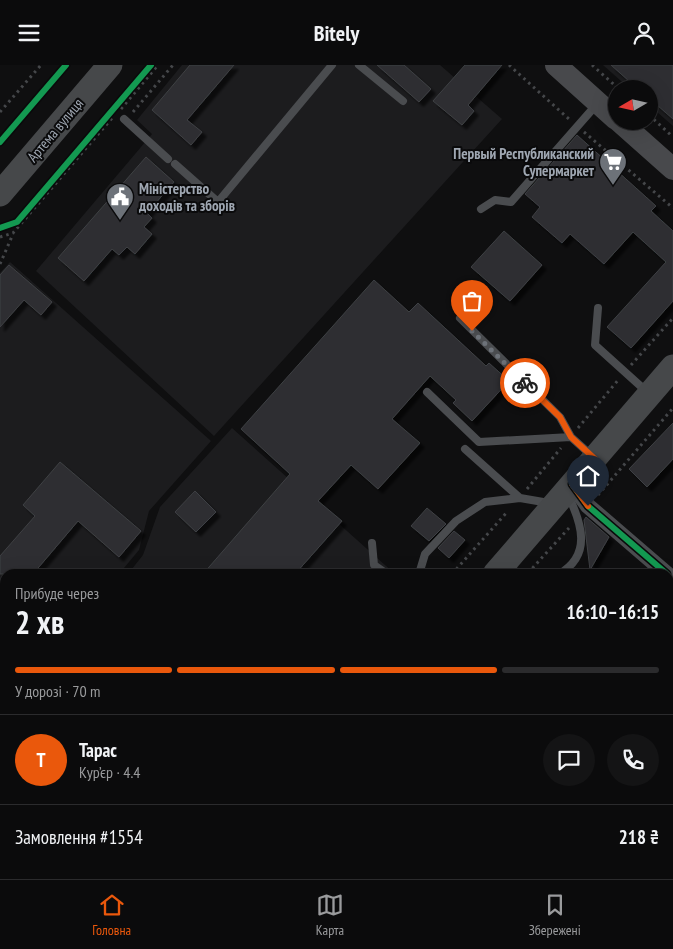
<!DOCTYPE html>
<html lang="uk">
<head>
<meta charset="utf-8">
<style>
  :root { --surface:#0b0b0c; --page:#141415; --text:#f1f3f6; --muted:#9a9b9d; --line:#2b2b2d; --accent:#ea580c }
  body { margin:0; font-family:"PT Sans Narrow",sans-serif; background:var(--page); color:var(--text); height:100vh; display:flex; flex-direction:column; font-size:19px; white-space:nowrap }
  * { box-sizing:border-box; margin:0 }
  p { font-size:16px; color:var(--muted) }
  .icon { flex:none; width:28px; height:28px; fill:none; stroke:currentColor; stroke-width:2; stroke-linecap:round; stroke-linejoin:round }
  .map { position:relative; flex:1; overflow:hidden }
  .sheet { position:absolute; left:0px; top:504px; width:674px; height:311px; display:flex; flex-direction:column; background:var(--surface); border-radius:15px 15px 0 0; box-shadow:0 5px 20px #0002,0 0 0 1px var(--line) }
  .sheet>* { flex:none }
  .needle { width:32px; rotate:261deg }
  .tools { position:absolute; left:608px; top:15px; display:grid; gap:10px }
  .tools a { display:grid; place-items:center; width:50px; height:50px; border-radius:50%; background:var(--surface); box-shadow:0 5px 20px #0002,0 0 0 1px var(--line); font-size:25px }
  .pin { position:absolute; display:grid; place-items:center; width:42px; height:42px; color:#fff; margin:-51px -21px; border-radius:50% 50% 50% 0; rotate:-45deg; box-shadow:0 0 5px #0007 }
  .pin .icon { rotate:45deg }
  .courier { position:absolute; display:grid; place-items:center; width:50px; height:50px; margin:-25px; border:4px solid #ea580c; border-radius:50%; background:#fff; color:#222; box-shadow:0 1px 6px #0007 }
  .head em { font-style:normal; font-weight:600 }
  .head div { display:flex; flex-direction:column-reverse }
  .head { display:flex; align-items:center; justify-content:space-between; height:85px; padding:0 15px }
  h1 { font-size:32px; font-weight:600; line-height:38px }
  .bar { display:grid; grid-template-columns:repeat(4,1fr); gap:8px 5px; align-content:center; height:60px; padding:0 15px }
  .bar i { height:6px; border-radius:4px; background:var(--line) }
  .bar .selected { background:var(--accent) }
  .bar p { grid-column:span 4 }
  .line { display:flex; align-items:center; gap:12px; padding:0 15px; border-top:1px solid var(--line) }
  .line div { flex:1 }
  .round { display:grid; place-items:center; flex:none; width:52px; height:52px; border-radius:26px; background:var(--page) }
  header { display:flex; justify-content:space-between; align-items:center; height:65px; padding:0 15px; background:var(--surface); font-size:22px; font-weight:600 }
  .tab-bar { display:flex; justify-content:space-around; align-items:center; height:70px; border-top:1px solid var(--line); background:var(--surface); font-size:14px; color:var(--muted) }
  .tab-bar a { display:grid; justify-items:center; gap:2px }
  .tab-bar .selected { color:var(--accent) }
  .map>svg:first-child { display:block }
</style>
</head>
<body>
<header><svg class="icon" aria-label="menu" viewBox="0 0 24 24"><path d="M4 6h16M4 12h16M4 18h16"/></svg>Bitely<svg class="icon" aria-label="person" viewBox="0 0 24 24"><circle cx="12" cy="8" r="4"/><path d="M4 21q1-7 8-7t8 7"/></svg></header>
<div class="map">
<svg width="673" height="814" viewBox="0 0 673 814">
  <defs>
    <filter id="shadow"><feDropShadow dx="4.5" dy="4.5" stdDeviation="1" flood-color="#0009"/></filter>
  </defs>
  <rect width="100%" height="100%" fill="#0f0f10"/>
  <path fill="#1c1c1e" d="M 182,0 L 440,0 L 502,54 L 214,371 L 36,206 L 152,69 L 137,55 Z
    M 603,0 L 673,0 L 673,61 L 649,40 L 649,24 L 630,24 Z
    M 10,197 L 211,376 L 149,446 L 139,485 L 119,509 L 5,509 L 5,646 L 0,652 L 0,208 Z
    M 232,363 L 395,509 L 128,509 L 143,490 L 160,442 Z
    M 673,702 L 673,814 L 596,814 L 591,810 L 669,810 L 669,707 Z"/>
  <path fill="#2e2e30" stroke="#3e4044" filter="url(#shadow)" d="M 190,0 L 234,0 L 187,55 L 202,67 L 191,80 L 152,45 Z
    M 377,0 L 404,0 L 431,24 L 419,37 Z
    M 465,0 L 502,0 L 468,40 L 474,46 L 462,60 L 433,36 Z
    M 611,0 L 673,0 L 673,54 L 649,33 L 649,24 L 638,24 Z
    M 577,70 L 656,141 L 651,146 L 673,166 L 673,236 L 631,283 L 607,262 L 666,197 L 633,167 L 604,199 L 570,169 L 562,178 L 532,152 L 540,142 L 525,129 Z
    M 146,92 L 174,117 L 147,148 L 152,153 L 144,162 L 152,169 L 135,189 L 127,182 L 119,190 L 112,184 L 84,216 L 58,193 Z
    M 504,166 L 542,200 L 510,236 L 471,202 Z
    M 9,200 L 52,237 L 41,250 L 24,235 L 0,262 L 0,210 Z
    M 374,215 L 409,247 L 418,238 L 486,301 L 489,298 L 509,316 L 472,356 L 453,338 L 456,335 L 430,311 L 392,354 L 420,378 L 378,424 L 351,400 L 318,436 L 342,456 L 295,509 L 203,509 L 290,409 L 241,364 Z
    M 673,358 L 673,394 L 647,422 L 629,404 Z
    M 60,397 L 141,466 L 119,492 L 78,456 L 33,509 L 0,509 L 0,491 L 35,451 L 23,440 Z
    M 195,426 L 216,447 L 196,467 L 175,447 Z
    M 427,443 L 446,459 L 429,476 L 411,461 Z
    M 586,452 L 609,472 L 590,505 L 584,455 Z
    M 454,466 L 465,475 L 449,493 L 438,483 Z"/>
  <g fill="none" stroke-linecap="round" stroke-linejoin="round">
    <path stroke="#45474a" stroke-width="3" stroke-dasharray="2.5 4" stroke-linecap="butt" d="M 509,0 L 570,55
      M 592,0 L 619,24
      M 121,44 L 158,0
      M 0,47 L 41,0
      M 133,47 L 173,0
      M 649,50 L 673,72
      M 584,67 L 673,143
      M 0,172 L 13,168 L 113,52
      M 0,199 L 13,169
      M 631,300 L 673,253
      M 578,363 L 619,314
      M 527,424 L 561,383
      M 598,430 L 673,343
      M 528,508 L 569,463
      M 452,509 L 508,446
      M 0,646 L 5,641
      M 183,814 L 187,810
      M 265,814 L 269,810"/>
    <path stroke="#4a4c4f" stroke-width="8" d="M 359,0 L 403,36
      M 124,54 L 168,94
      M 175,99 L 218,137 L 332,0
      M 481,144 L 495,135 L 511,137 L 597,39
      M 598,243 L 595,280 L 646,326
      M 460,253 L 560,352 L 571,372 L 592,391
      M 427,327 L 479,377 L 571,372
      M 465,384 L 520,433
      M 372,478 L 374,500 L 387,509
      M 509,500 L 518,509
      M 419,509 L 425,489 L 456,456 L 485,437 L 520,433 L 549,438
      M 559,509 C 592,490 582,459 568,430"/>
    <path stroke="#4a4c4f" stroke-width="16" d="M 572,419 L 588,441 L 667,509"/>
    <path stroke="#48494c" stroke-width="22" d="M 556,0 L 616,54
      M 619,56 L 673,104"/>
    <path stroke="#46484a" stroke-width="25" d="M 0,129 L 110,0
      M 495,509 L 673,302
      M 225,814 L 228,810"/>
    <defs>
      <path id="cycleway" d="M 0,77 L 66,0
        M 0,163 L 17,157 L 151,0
        M 572,419 L 588,441 L 667,509"/>
    </defs>
    <use href="#cycleway" stroke="#0a0a0b" stroke-width="9"/>
    <use href="#cycleway" stroke="#139951" stroke-width="6"/>
  </g>
  <g fill="none" stroke-linecap="round" stroke-linejoin="round">
    <path stroke="#6d7279" stroke-width="5" stroke-dasharray="0 9" d="M 472,266 L 525,318"/>
    <path stroke="#ea580c" stroke-width="6" d="M 525,318 L 560,352 L 571,372 L 595,394 L 572,419 L 588,441"/>
  </g>
  <defs>
    <symbol id="supermarket-pin" viewBox="-11 -11 22 30"><path d="M0 17L-7.5 6A9.5 9.5 0 1 1 7.5 6Z" fill="#6d7279" stroke="#0a0a0b"/><path d="M-6-5.5h2.5l.6 2H6L4.5 2H-2.5L-4.4-4H-6ZM-1.5 3.2a1.3 1.3 0 1 0 .1 0ZM3 3.2a1.3 1.3 0 1 0 .1 0Z" fill="#fff"/></symbol>
    <symbol id="civic-pin" viewBox="-11 -11 22 30"><path d="M0 17L-7.5 6A9.5 9.5 0 1 1 7.5 6Z" fill="#6d7279" stroke="#0a0a0b"/><path d="M-.6-6.5H3V-4.5H.6V-3L4-1V1h2V6H-6V1h2V-1L-.6-3ZM-1.2 2.5V6h2.4V2.5Z" fill="#fff"/></symbol>
  </defs>
  <g fill-rule="evenodd">
    <use href="#supermarket-pin" x="597" y="81" width="32" height="43"/>
    <use href="#civic-pin" x="104" y="116" width="32" height="43"/>
  </g>
  <g text-anchor="middle" dominant-baseline="central" stroke-width="4" stroke-linejoin="round" paint-order="stroke">
    <g font-size="15" fill="#9fa7b2" stroke="#0a0a0b">
      <text transform="translate(55 65) rotate(-50)">Артема вулиця</text>
    </g>
    <g font-size="15" font-weight="bold" fill="#9fa7b2" stroke="#0a0a0b" text-anchor="end">
      <text x="594" y="88">Первый Республиканский<tspan x="594" dy="17">Супермаркет</tspan></text>
      <text x="139" y="123" text-anchor="start">Міністерство<tspan x="139" dy="17">доходів та зборів</tspan></text>
    </g>
  </g>
</svg>
<div class="tools">
<a><svg class="needle" viewBox="-14 -14 28 28"><path d="M0-13l5 13h-10z" fill="#e53935"/><path d="M0 13l5-13h-10z" fill="#9a9b9d"/></svg></a>
</div>
<div class="pin" style="left:472px;top:266px;background:#ea580c"><svg class="icon" aria-label="bag" viewBox="0 0 24 24"><path d="M5 8h14l-1 12H6zM9 8a3 3 0 0 1 6 0"/></svg></div>
<div class="pin" style="left:588px;top:441px;background:#1f2937"><svg class="icon" aria-label="home" viewBox="0 0 24 24"><path d="M3 11l9-7 9 7M6 9v11h12V9"/></svg></div>
<div class="courier" style="left:525px;top:318px"><svg class="icon" aria-label="bike" viewBox="0 0 24 24"><circle cx="6" cy="16" r="4"/><circle cx="18" cy="16" r="4"/><path d="M6 16l4-8h5l3 8M10 8l3 8H6M13 5h3"/></svg></div>
<section class="sheet">
<div class="head"><div><h1>2 хв</h1><p>Прибуде через</p></div><em>16:10–16:15</em></div>
<div class="bar"><i class="selected"></i><i class="selected"></i><i class="selected"></i><i></i><p>У дорозі · 70 m</p></div>
<div class="line" style="height:90px"><b class="round" style="background:var(--accent);color:#fff">Т</b><div><b>Тарас</b><p>Кур’єр · 4.4</p></div><a class="round"><svg class="icon" aria-label="chat" viewBox="0 0 24 24"><path d="M4 5h16v11H9l-5 4z"/></svg></a><a class="round"><svg class="icon" aria-label="phone" viewBox="0 0 24 24"><path d="M5 4h4l2 5-3 2q2 4 5 5l2-3 5 2v4C11 20 4 13 5 4z"/></svg></a></div>
<div class="line" style="height:65px"><div>Замовлення #1554</div><b>218 ₴</b></div>
</section>
</div>
<nav class="tab-bar">
<a class="selected"><svg class="icon" aria-label="home" viewBox="0 0 24 24"><path d="M3 11l9-7 9 7M6 9v11h12V9"/></svg>Головна</a>
<a><svg class="icon" aria-label="map" viewBox="0 0 24 24"><path d="M3 6l6-2 6 2 6-2v14l-6 2-6-2-6 2zM9 4v14M15 6v14"/></svg>Карта</a>
<a><svg class="icon" aria-label="saved" viewBox="0 0 24 24"><path d="M7 4h10v16l-5-4-5 4z"/></svg>Збережені</a>
</nav>
</body>
</html>
